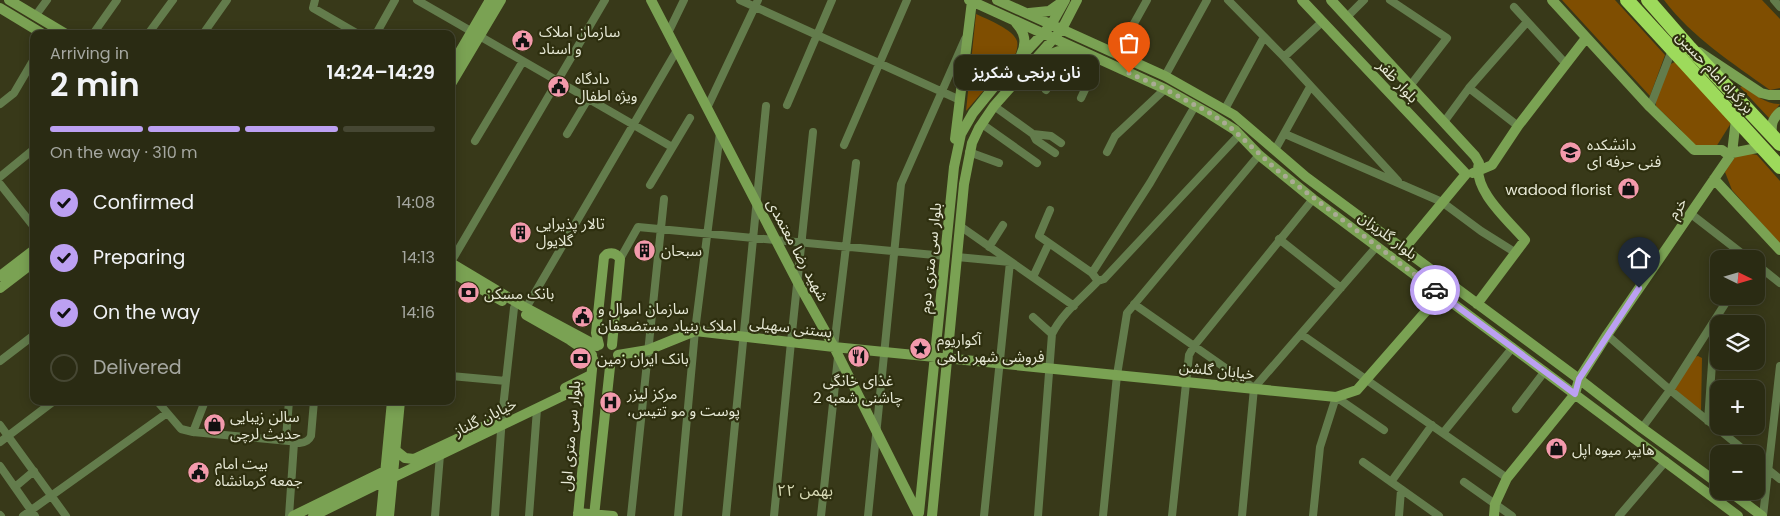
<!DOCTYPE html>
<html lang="en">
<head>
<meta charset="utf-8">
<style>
  :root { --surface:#2a2b13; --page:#32331c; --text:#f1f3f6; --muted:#a5a7a0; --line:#464733; --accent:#bca0f2 }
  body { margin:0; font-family:Poppins,"Noto Sans Arabic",sans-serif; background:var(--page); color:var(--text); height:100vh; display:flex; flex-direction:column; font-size:19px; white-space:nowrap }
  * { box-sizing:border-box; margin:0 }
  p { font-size:16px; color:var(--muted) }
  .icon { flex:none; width:28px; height:28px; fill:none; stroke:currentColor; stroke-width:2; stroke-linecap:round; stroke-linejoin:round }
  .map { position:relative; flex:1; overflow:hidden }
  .details { position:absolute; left:30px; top:30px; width:425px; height:375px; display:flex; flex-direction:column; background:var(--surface); border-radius:10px; box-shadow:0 2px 12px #0003,0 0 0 1px var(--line) }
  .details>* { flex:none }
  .needle { width:32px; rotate:95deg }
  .buttons { position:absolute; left:1710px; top:250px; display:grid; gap:10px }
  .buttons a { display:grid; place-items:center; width:55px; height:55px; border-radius:10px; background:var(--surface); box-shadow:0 2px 12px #0003,0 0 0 1px var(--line); font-size:25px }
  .pin { position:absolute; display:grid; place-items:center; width:42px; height:42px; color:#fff; margin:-51px -21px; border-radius:50% 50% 50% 0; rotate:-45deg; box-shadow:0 0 5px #0007 }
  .pin .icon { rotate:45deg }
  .courier { position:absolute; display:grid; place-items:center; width:50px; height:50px; margin:-25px; border:4px solid #bca0f2; border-radius:50%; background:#fff; color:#222; box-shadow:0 1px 6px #0007 }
  .bubble { position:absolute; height:35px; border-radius:10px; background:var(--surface); box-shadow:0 2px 12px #0003,0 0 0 1px var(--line); font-size:16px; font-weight:600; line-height:35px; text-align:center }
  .head em { font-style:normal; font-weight:600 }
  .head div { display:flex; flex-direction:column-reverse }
  .head { display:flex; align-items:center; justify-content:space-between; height:85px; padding:0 20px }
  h1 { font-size:32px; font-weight:600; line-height:38px }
  .bar { display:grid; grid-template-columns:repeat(4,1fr); gap:8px 5px; align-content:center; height:60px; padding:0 20px }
  .bar i { height:6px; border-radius:4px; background:var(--line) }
  .bar .active { background:var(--accent) }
  .bar p { grid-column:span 4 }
  ol { padding:0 20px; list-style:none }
  li { display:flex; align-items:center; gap:15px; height:55px }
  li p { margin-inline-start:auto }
  li .icon { padding:5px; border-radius:50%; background:var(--accent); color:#111; stroke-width:4 }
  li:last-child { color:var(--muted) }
  li i { width:28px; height:28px; border:2px solid var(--line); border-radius:50% }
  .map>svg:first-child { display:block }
</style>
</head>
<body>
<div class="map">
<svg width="1780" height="516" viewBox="0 0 1780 516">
  <rect width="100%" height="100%" fill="#383919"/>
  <path fill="#7f4e01" d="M 1562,0 L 1615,0 L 1665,55 L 1650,96 Z
    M 1664,0 L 1762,0 L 1780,19 L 1780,88 L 1770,90 C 1731,62 1693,38 1664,0 Z
    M 976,14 C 987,19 1014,30 1017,41 C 1018,45 1017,49 1016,53 L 966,111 Z
    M 1675,62 L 1731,123 L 1716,147 L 1693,147 L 1680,129 L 1656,106 L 1656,95 L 1666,66 Z
    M 1743,86 C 1754,94 1767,105 1780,104 L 1769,118 L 1740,87 Z
    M 1747,153 L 1757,155 L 1780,181 L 1780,244 L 1732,190 L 1725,172 L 1735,157 Z
    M 1698,356 L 1702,358 L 1701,412 L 1674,389 L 1694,357 Z"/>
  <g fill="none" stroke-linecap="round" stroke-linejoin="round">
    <path stroke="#637c4c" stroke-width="8" d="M 315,0 L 313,8 L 358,34
      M 417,0 L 672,147
      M 740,0 L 960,100
      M 1228,0 L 1284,57 L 1398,181
      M 1390,0 L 1447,38 L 1410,86
      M 1774,0 L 1780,7
      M 1514,7 L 1566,64
      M 36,15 L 47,0
      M 1347,17 L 1364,0
      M 668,33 L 684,0
      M 93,34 L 117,0
      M 148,34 L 173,0
      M 203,34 L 227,0
      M 376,34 L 395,0
      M 1117,54 L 1147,0
      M 1284,57 L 1322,22
      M 1029,67 L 1052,81 L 1046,90
      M 1165,76 L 1207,0
      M 1052,81 L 1060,72
      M 1469,88 L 1518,126
      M 1081,98 L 1089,81 L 1094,57
      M 0,104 L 14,93 L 34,59
      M 787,105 L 832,0
      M 994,106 L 1033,134 L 1036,140 L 1055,153
      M 1650,107 L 1672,50
      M 707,108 L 758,0
      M 1225,109 L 1264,37
      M 1444,122 L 1469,88 L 1527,22
      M 982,124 L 1037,163
      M 567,134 L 588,99
      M 1033,134 L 1051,136 L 1061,143
      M 1285,134 L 1442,202 L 1481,231 L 1516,253
      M 475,141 L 523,61
      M 844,145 L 907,0
      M 1275,150 L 1310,87
      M 969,152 L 999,163
      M 1107,152 L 1115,136 L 1165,89
      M 0,177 L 34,149
      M 0,184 L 34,227
      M 650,185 L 690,118
      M 1691,214 L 1749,259
      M 960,226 L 1074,306
      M 1279,239 L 1341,288
      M 989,247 L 1003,225
      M 957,257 L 1010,262 L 984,516
      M 620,259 L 638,227 L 945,256
      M 451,262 L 605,0
      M 1756,264 L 1780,283
      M 1092,273 L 1150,183 L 1195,106
      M 1033,277 L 1049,243
      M 1098,281 L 1104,279 L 1239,135
      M 1134,304 L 1254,388
      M 526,308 L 677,50
      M 1033,317 L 1052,334
      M 1301,334 L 1507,478
      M 1607,335 L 1670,390 L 1749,454
      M 834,347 L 856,163
      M 0,361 L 34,335
      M 451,376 L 506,381
      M 1254,388 L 1377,246
      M 157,401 L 181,429 L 193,432 L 289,441
      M 289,401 L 286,438 C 293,445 307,445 311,436 L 314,401
      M 1516,409 L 1545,371
      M 1708,421 L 1715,321
      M 0,425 L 66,516
      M 1642,428 L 1670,390 L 1730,296
      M 193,432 L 205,401
      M 1443,433 L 1513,347
      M 0,442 L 54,401
      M 1756,460 L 1780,479
      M 1363,462 L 1439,516
      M 0,466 L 35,516
      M 1391,482 L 1432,425
      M 1464,482 L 1512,516
      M 15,487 L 34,471
      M 0,515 L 1,516
      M 23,516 L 167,413
      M 289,516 L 294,443
      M 435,516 L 440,455
      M 495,516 L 502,417 L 514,308
      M 529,516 L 537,409
      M 631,516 L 664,199
      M 678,516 L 695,331 L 720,133
      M 726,516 L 766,106
      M 774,516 L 791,342 L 813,132
      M 821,516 L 838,357
      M 868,516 L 901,184 L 965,39
      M 1038,516 L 1052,334 C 1062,313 1083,297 1098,281 L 1092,273 L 1039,236 L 1050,210
      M 1103,516 L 1117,375 L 1127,313 L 1259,155
      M 1172,516 L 1189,355 L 1194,346 L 1313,199
      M 1242,516 L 1254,388
      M 1313,516 L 1320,447 L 1336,397 L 1384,430
      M 1399,516 L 1401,490
      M 1619,516 L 1666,461
      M 1763,516 L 1780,366"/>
    <path stroke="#7aa253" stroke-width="10" d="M 9,0 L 66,34
      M 651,0 L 797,281 L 834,347 L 918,514
      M 969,0 L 1165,89 L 1208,113 L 1235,130 L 1259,155 L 1313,199 L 1738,516
      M 997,0 L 1165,76 L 1234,115 L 1306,177 L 1579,379 L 1642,428 L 1719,484
      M 1302,0 L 1466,174
      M 1331,0 L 1475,156 L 1479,163 C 1472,190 1509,221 1525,240 L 1477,304
      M 1552,0 L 1650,107 L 1694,150 L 1722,150 L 1730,156
      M 0,8 L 43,34
      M 1029,13 L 1049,11 L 1062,2
      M 1016,23 C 1025,33 1027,42 1021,55
      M 1699,52 L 1761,93 L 1769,95 L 1780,95
      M 1038,59 L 1059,51 L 1076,49
      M 451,67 L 490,0
      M 451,84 L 501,0
      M 1772,135 C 1771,125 1772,119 1780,112
      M 955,139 L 972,1
      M 1732,153 L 1762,147
      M 1473,173 L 1492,165 L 1518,126 L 1586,38
      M 1714,179 L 1780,250
      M 1403,250 L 1466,174
      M 451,263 L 526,308 L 597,346
      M 451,272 L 502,301
      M 0,276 L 34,250
      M 0,288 L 34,262
      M 526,315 L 570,340 L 592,355
      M 599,345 L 596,333 L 604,257 L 607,254 C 613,252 617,254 620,259 L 612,345
      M 618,355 L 648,350 L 695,331 L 834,347 L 1336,397 L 1357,390 L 1441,294
      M 565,388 L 591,375
      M 395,450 L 405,458 L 414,459 L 493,422
      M 392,478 L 573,391 L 586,390 L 589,395
      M 1729,491 L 1762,516
      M 578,513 L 613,516
      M 919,513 L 954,167 L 961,134 L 973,113 L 1002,77 L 1051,25 L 1065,0
      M 293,516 L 385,471
      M 313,516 L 384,481
      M 381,516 L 392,401
      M 389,516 L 400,401
      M 578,516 L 593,359
      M 594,516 L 610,367
      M 932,516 L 964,184 L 972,143 L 979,128 L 994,106 L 1062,29 L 1077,0
      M 1494,516 L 1495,504 L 1507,478 L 1575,394 L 1579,379 L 1607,335 L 1732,153 L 1736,119"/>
    <path stroke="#9dda5b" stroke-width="14" d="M 1627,0 L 1780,167
      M 1648,0 L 1690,48 L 1780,144"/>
  </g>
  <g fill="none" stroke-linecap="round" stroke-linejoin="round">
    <path stroke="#aaab94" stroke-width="5" stroke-dasharray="0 9" d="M 1129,73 L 1165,89 L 1208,112 L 1229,126 L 1277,170 L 1435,290"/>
    <path stroke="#bca0f2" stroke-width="6" d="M 1435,290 L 1575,394 L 1579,379 L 1639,288"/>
  </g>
  <defs>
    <symbol id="civic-disc" viewBox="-11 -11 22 22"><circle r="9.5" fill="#f39aac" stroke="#2e2f0f"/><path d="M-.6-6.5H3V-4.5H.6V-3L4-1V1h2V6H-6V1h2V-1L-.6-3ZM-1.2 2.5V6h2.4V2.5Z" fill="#111"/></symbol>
    <symbol id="university-disc" viewBox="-11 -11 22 22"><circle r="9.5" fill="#f39aac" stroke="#2e2f0f"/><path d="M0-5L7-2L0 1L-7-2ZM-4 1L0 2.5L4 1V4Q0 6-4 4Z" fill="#111"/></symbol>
    <symbol id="shop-disc" viewBox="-11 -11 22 22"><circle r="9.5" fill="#f39aac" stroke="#2e2f0f"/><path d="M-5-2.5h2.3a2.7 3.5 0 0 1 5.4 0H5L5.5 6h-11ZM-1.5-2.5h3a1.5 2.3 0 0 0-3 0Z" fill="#111"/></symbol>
    <symbol id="building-disc" viewBox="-11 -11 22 22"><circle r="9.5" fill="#f39aac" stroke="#2e2f0f"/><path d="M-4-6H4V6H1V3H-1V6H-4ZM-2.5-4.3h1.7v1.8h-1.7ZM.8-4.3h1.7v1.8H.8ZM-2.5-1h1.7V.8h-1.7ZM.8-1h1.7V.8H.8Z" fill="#111"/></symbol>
    <symbol id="bank-disc" viewBox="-11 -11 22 22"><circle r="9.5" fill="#f39aac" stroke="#2e2f0f"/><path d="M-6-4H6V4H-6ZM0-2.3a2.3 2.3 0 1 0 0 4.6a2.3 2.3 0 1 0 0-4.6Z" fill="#111"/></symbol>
    <symbol id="sight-disc" viewBox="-11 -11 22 22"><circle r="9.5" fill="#f39aac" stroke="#2e2f0f"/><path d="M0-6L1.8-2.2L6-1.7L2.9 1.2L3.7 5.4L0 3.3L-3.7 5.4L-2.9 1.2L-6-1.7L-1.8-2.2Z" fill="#111"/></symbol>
    <symbol id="restaurant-disc" viewBox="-11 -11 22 22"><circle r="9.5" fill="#f39aac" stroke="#2e2f0f"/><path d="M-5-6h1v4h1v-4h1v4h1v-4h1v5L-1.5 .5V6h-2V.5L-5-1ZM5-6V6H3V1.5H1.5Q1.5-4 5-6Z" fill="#111"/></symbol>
    <symbol id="hospital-disc" viewBox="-11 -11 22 22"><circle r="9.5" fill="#f39aac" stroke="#2e2f0f"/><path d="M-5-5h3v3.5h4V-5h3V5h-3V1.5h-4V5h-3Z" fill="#111"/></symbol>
  </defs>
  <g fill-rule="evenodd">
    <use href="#civic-disc" x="510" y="28" width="25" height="25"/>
    <use href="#civic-disc" x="546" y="74" width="25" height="25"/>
    <use href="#university-disc" x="1558" y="140" width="25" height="25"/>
    <use href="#shop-disc" x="1616" y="176" width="25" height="25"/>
    <use href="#building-disc" x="508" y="220" width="25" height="25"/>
    <use href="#building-disc" x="632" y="238" width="25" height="25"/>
    <use href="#bank-disc" x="456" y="280" width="25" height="25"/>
    <use href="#civic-disc" x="570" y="304" width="25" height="25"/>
    <use href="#sight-disc" x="908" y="336" width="25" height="25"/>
    <use href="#restaurant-disc" x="846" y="344" width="25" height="25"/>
    <use href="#bank-disc" x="568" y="346" width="25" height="25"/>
    <use href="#hospital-disc" x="598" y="390" width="25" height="25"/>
    <use href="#shop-disc" x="202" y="412" width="25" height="25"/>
    <use href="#shop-disc" x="1544" y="436" width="25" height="25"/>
    <use href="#civic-disc" x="186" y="460" width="25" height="25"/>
  </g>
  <g text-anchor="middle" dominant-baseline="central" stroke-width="4.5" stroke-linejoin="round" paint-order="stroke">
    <g font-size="15" fill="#e7e9d6" stroke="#2e2f0f" text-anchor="start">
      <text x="539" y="31">سازمان املاک<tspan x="539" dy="17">و اسناد</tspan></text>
      <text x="575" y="78">دادگاه<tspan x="575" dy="17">ویژه اطفال</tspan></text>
      <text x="1587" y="144">دانشکده<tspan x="1587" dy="17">فنی حرفه ای</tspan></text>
      <text x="1612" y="189" text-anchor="end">wadood florist</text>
      <text x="536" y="223">تالار پذیرایی<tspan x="536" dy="17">گلایول</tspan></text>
      <text x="661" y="250">سبحان</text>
      <text x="484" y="293">بانک مسکن</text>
      <text x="598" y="308">سازمان اموال و<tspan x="598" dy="17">املاک بنیاد مستضعفان</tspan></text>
      <text x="937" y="339">آکواریوم<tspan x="937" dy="17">فروشی شهر ماهی</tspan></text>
      <text x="597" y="358">بانک ایران زمین</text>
      <text x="858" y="380" text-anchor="middle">غذای خانگی<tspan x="858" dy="17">چاشنی شعبه 2</tspan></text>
      <text x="627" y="393">مرکز لیزر<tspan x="627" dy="17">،پوست و مو تتیس</tspan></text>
      <text x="230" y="416">سالن زیبایی<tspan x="230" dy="17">حدیث لرچی</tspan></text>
      <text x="1572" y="449">هایپر میوه اپل</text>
      <text x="215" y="463">بیت امام<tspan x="215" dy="17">جمعه کرمانشاه</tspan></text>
    </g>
    <g font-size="15" fill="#e7e9d6" stroke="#2e2f0f">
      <text transform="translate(1715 72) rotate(47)">بزرگراه امام حسین</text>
      <text transform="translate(1398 81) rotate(47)">بلوار ظفر</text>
      <text transform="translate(1677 208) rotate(-56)">خرم</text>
      <text transform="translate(1388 235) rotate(37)">بلوار گلریزان</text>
      <text transform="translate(798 250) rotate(62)">شهید رضا معتمدی</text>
      <text transform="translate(930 258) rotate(-84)">بلوار سی متری دوم</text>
      <text transform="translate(791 327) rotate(7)">بستنی سهیلی</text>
      <text transform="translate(1217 370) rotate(6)">خیابان گلشن</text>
      <text transform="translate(485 417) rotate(-26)">خیابان گلناز</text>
      <text transform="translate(570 436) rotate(-85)">بلوار سی متری اول</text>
    </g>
    <g font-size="16" fill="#d7d9b4" stroke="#2e2f0f">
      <text x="805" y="490">۲۲ بهمن</text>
    </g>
  </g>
</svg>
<div class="buttons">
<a><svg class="needle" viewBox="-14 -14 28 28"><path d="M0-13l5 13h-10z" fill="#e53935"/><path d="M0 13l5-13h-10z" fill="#a5a7a0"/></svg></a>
<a><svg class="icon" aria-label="layers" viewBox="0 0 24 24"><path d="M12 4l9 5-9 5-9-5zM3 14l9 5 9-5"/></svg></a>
<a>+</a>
<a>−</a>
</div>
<div class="pin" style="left:1129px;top:73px;background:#ea580c"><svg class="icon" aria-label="bag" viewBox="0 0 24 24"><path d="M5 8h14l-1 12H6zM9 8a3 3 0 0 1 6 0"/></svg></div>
<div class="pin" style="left:1639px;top:288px;background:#1f2937"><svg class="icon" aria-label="home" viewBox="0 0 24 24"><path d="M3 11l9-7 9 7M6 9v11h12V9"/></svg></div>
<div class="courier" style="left:1435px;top:290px"><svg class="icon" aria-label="car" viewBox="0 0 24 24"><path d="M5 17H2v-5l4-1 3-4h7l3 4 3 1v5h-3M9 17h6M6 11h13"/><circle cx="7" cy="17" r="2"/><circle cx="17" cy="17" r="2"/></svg></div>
<div class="bubble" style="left:954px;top:55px;width:145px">نان برنجی شکریز</div>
<section class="details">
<div class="head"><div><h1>2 min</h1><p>Arriving in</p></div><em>14:24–14:29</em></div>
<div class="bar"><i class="active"></i><i class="active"></i><i class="active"></i><i></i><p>On the way · 310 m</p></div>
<ol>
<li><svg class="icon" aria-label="check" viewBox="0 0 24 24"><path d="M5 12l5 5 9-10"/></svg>Confirmed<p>14:08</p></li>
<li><svg class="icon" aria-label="check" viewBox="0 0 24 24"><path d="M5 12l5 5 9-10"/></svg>Preparing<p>14:13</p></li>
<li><svg class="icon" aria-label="check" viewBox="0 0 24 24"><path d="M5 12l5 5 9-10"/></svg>On the way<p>14:16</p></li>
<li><i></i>Delivered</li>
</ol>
</section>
</div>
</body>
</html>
